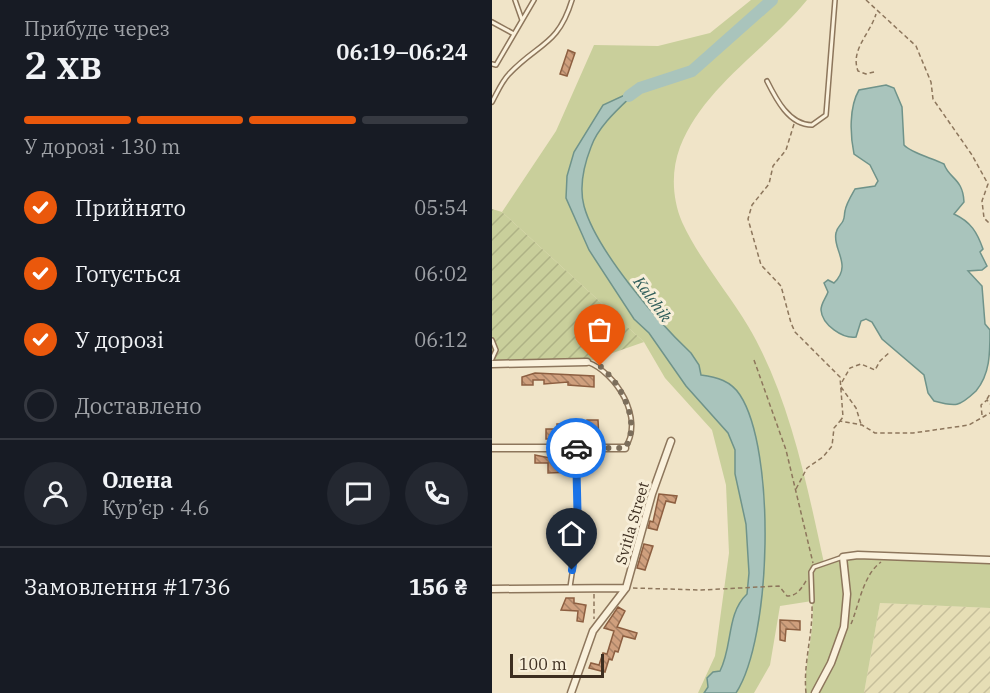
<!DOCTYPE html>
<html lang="uk">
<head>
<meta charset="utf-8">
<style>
  :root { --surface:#171b24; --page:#242831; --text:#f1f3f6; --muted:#9ea1a6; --line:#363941; --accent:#ea580c }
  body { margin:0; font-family:"IBM Plex Serif",serif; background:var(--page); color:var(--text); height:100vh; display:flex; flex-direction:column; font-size:22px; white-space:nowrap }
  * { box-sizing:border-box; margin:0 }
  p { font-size:20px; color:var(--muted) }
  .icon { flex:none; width:33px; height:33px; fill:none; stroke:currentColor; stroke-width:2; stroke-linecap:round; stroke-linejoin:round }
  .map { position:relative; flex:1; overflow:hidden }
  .sheet { display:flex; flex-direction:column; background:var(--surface); width:492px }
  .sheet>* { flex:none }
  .scale { position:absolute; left:18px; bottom:15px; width:94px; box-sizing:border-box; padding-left:6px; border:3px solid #3d2e20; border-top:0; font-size:16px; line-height:21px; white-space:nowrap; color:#3d2e20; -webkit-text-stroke:4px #f7eed8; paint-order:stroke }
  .pin { position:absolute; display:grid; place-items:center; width:51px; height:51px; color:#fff; margin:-62px -26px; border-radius:50% 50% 50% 0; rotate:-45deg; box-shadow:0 0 6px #0007 }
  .pin .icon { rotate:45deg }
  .courier { position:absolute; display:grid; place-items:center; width:60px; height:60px; margin:-30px; border:4px solid #1a73e8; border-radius:50%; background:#fff; color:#222; box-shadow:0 2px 8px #0007 }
  .headline em { font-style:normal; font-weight:600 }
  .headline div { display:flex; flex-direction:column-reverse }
  .headline { display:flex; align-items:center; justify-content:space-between; height:102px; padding:0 24px }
  h1 { font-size:39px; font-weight:600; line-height:45px }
  .bar { display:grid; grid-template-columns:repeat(4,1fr); gap:9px 6px; align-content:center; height:72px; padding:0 24px }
  .bar i { height:8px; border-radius:4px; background:var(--line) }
  .bar .current { background:var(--accent) }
  .bar p { grid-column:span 4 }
  .line { display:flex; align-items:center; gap:15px; padding:0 24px; border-top:2px solid var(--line) }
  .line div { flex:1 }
  .round { display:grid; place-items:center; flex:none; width:63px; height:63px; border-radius:32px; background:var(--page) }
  ol { padding:0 24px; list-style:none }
  li { display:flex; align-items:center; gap:18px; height:66px }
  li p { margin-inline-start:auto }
  li .icon { padding:6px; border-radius:50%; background:var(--accent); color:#fff; stroke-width:4 }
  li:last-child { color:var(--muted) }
  li i { width:33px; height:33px; border:3px solid var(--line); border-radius:50% }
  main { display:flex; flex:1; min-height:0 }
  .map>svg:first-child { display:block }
</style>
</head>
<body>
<main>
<section class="sheet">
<div class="headline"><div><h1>2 хв</h1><p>Прибуде через</p></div><em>06:19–06:24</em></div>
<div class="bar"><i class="current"></i><i class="current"></i><i class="current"></i><i></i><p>У дорозі · 130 m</p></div>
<ol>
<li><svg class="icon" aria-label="check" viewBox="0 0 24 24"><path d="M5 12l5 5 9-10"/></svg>Прийнято<p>05:54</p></li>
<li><svg class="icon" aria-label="check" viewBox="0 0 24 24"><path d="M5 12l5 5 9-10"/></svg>Готується<p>06:02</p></li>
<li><svg class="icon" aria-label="check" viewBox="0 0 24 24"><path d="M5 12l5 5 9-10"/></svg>У дорозі<p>06:12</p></li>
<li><i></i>Доставлено</li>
</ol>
<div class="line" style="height:108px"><a class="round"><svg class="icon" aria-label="person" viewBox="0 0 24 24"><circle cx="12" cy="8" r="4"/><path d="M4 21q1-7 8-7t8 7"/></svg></a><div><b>Олена</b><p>Кур’єр · 4.6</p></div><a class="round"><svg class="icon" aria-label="chat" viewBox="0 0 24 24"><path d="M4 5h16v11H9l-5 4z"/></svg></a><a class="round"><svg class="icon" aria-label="phone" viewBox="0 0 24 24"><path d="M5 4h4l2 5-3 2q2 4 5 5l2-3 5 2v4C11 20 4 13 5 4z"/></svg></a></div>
<div class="line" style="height:78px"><div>Замовлення #1736</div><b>156 ₴</b></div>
</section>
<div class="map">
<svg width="498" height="693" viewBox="0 0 498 693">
  <defs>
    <pattern id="farmland-furrows" width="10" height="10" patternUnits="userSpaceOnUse" patternTransform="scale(1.5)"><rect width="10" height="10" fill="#e6deb5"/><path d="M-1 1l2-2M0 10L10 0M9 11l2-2" fill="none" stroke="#c6bf9b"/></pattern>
    <pattern id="garden-furrows" width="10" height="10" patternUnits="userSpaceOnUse" patternTransform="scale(1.5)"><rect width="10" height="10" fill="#c9cf9b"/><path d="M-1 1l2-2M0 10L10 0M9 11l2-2" fill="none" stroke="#aeb285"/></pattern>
    <pattern id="building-back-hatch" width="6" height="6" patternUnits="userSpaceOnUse" patternTransform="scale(1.5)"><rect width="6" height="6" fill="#cf9f7d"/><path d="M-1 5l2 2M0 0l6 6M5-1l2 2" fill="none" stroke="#a98266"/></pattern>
  </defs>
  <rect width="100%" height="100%" fill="#f0e4c8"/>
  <path fill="url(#farmland-furrows)" d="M 388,603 L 498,608 L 498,693 L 372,693 Z"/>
  <path fill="#c9cf9b" d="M 259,0 L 315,0 C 275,49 212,86 188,147 C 179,171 180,198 190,222 C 207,259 235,291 256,326 C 297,395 315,485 332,563 L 351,557 L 498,560 L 498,608 L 388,603 L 372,693 L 314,693 C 311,662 324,632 320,601 L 288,606 L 278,665 L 262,693 L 206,693 L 223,656 L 237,553 L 234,485 L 220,430 L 173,378 L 152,342 L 10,212 L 64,131 L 102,45 L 166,46 L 218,33 Z"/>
  <path fill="url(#garden-furrows)" d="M 0,209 L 10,212 L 152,342 L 95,362 L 0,364 Z"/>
  <path fill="#a9c4bc" stroke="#6f938a" stroke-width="1.5" d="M 394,85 L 402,88 L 410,107 L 412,145 C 419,153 440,158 452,164 C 457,179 471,178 472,202 L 462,214 C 479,222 485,232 491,249 L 488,252 L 495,266 L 490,270 L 476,271 L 490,286 L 493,324 L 498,330 C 498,354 498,374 484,391 C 467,407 464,407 442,401 L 436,393 L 432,375 L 390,339 L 380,322 L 374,319 L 369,321 L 364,337 C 351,339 330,325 329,310 C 329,303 334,298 336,292 L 332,283 L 336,280 L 342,283 C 361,265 340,249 344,233 C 345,227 349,225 351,221 C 353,217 352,215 353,211 C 354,204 359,196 363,189 L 383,186 L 386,181 L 378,165 L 362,154 C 358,135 357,107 367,90 Z
    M 148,88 C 131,105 107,124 99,147 C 92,165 87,187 92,206 C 104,250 165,321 199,353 L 207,365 L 209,375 C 225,377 239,381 248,395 C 284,450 280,638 244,693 L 212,693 L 216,687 L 215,678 L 221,672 L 228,671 C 241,646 234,614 255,594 L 257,573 L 254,524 L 243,474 L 243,450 L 236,433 L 194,386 L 157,333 L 142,319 L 97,250 L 74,198 L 75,176 L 82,152 L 111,105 Z"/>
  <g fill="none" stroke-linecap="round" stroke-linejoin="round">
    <path stroke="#a9c4bc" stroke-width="12" d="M 137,96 L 148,88 L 200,71 L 280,0"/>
  </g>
  <path fill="url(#building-back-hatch)" stroke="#8d5f41" stroke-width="1.5" d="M 76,50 L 83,53 L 75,76 L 68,74 Z
    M 43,373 L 102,376 L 102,387 L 76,385 L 76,382 L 52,384 L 52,380 L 41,380 L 41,385 L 30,385 L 30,377 Z
    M 95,420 L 106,420 L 107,439 L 97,439 L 97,429 L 87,429 L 87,439 L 80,439 L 80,436 L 59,436 L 59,439 L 54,439 L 54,429 L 65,429 L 65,424 L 95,424 Z
    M 43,455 L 63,459 L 80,456 L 81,472 L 56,473 L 56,463 L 43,463 Z
    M 167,494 L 185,496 L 183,503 L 174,501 L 165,530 L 156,528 L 158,521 L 161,522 Z
    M 152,544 L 161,546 L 153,570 L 145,568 Z
    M 74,598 L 82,598 L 82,603 L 94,605 L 91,622 L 85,621 L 86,611 L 69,610 Z
    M 126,607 L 133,611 L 125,627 L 145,633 L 143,639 L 131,636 L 126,652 L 123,651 L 120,660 L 117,659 L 113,672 L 97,668 L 99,663 L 107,665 L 111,653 L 115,654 L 122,631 L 112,628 Z
    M 288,620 L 308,621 L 308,630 L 294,629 L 293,641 L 288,640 Z"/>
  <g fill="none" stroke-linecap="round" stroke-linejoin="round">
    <defs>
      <path id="lane" d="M 23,0 L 30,20
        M 0,22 L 22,34
        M 0,64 L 4,65 L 42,0
        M 275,81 C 284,99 297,125 320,125 L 334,115 L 343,0
        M 0,102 C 5,93 10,81 17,74 C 46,43 66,46 80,0
        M 0,340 L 4,350 L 0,359
        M 95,362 C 124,372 153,419 133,448
        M 78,587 L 86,534 L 84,448
        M 320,601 L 319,572 L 322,567 L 351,557"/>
      <path id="street" d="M 0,364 L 95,362
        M 0,448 L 133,448
        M 0,589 L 134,588
        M 79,693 L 101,631 L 134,588 L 160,494 L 179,441
        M 323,693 L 339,663 L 352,627 L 355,594 L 351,557 L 366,555 L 498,560"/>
    </defs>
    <use href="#lane" stroke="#8d765c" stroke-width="6"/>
    <use href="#street" stroke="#8d765c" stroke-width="9"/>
    <path stroke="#8d765c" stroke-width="1.5" stroke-dasharray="4.5 3" stroke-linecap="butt" d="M 374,0 L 424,46 L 439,82 L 441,99 L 480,155 L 496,184 L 490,201 L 492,218 L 498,224
      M 382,72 L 374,74 L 366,71 C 358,50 378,34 384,14
      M 302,124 L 294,150 L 281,166 L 277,184 L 260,205 L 256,219 L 269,265 L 289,286 L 299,323 L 303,332 L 348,377 L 351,417 L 348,421
      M 262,360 L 294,450 L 321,563
      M 350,382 L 358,368 L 369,364 L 383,370 L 388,361 L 398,352
      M 349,387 L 364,408 L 369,424
      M 495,399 L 498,394
      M 490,415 L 489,405 L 495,400 L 498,404
      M 304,489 L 315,468 L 331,457 L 340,446 L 342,428 L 348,421 L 370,425 L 383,433 L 421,433 L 477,425 L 498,413
      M 141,588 L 209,590 L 287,586 L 295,596 C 305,596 309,589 314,581
      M 102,594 L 102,619
      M 359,624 C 367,605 371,575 389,562
      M 314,693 C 311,663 321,635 320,605"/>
    <use href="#lane" stroke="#faf1dc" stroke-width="3"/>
    <use href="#street" stroke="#faf1dc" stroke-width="6"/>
  </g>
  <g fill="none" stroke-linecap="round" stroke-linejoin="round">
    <path stroke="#7c6e5b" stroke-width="6" stroke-dasharray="0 10.8" d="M 84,448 L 133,448 C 150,422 129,384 108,366"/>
    <path stroke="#1a73e8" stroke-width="8" d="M 80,570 L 86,534 L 84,448"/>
  </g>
  <g text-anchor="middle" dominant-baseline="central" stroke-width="6" stroke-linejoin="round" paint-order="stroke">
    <g font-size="15" fill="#3d2e20" stroke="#f7eed8">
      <text transform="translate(140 523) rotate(-74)">Svitla Street</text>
    </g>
    <g font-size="16" font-style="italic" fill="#2f5d5a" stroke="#f7eed8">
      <text transform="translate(161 299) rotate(54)">Kalchik</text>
    </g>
  </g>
</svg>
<div class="scale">100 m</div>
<div class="pin" style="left:108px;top:366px;background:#ea580c"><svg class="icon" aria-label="bag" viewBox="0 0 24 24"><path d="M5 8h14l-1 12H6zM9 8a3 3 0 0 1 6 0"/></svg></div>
<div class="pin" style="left:80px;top:570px;background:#1f2937"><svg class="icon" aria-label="home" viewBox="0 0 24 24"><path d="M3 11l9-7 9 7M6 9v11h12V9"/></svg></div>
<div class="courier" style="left:84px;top:448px"><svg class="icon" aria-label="car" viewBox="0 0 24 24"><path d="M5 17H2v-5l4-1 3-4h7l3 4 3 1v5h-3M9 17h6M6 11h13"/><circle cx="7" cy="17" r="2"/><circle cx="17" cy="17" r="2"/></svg></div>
</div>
</main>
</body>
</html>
